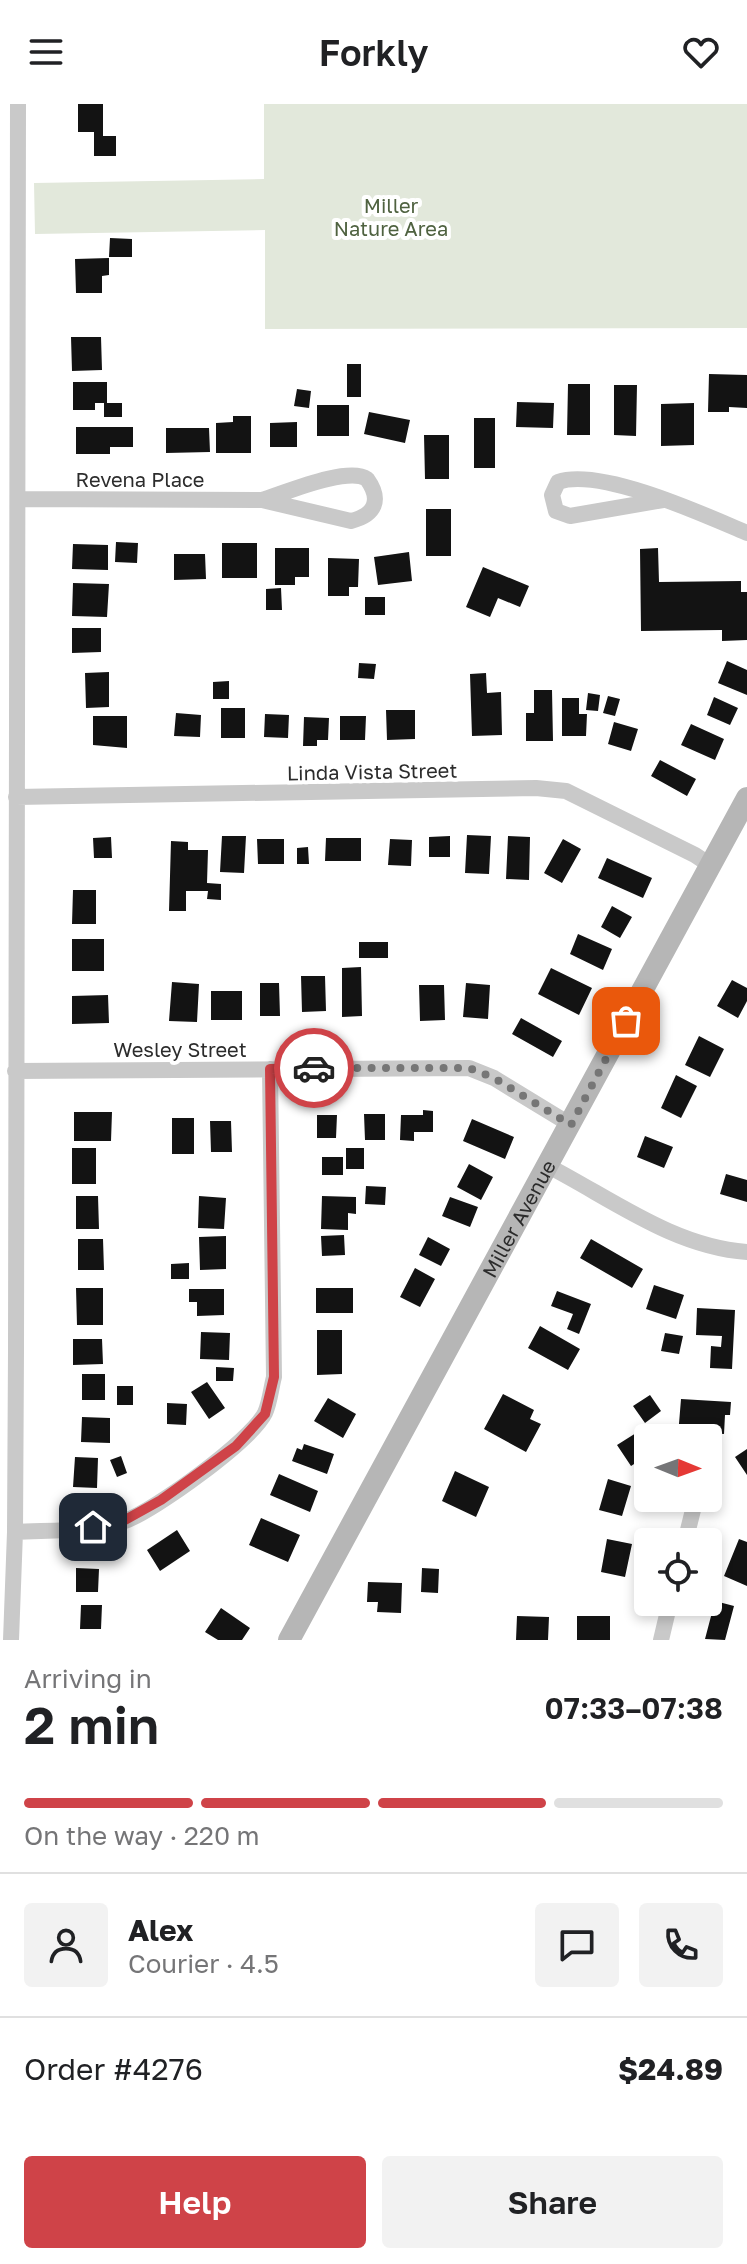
<!DOCTYPE html>
<html lang="en">
<head>
<meta charset="utf-8">
<style>
  :root { --surface:#fff; --page:#f2f2f2; --text:#202124; --muted:#757577; --line:#e0e0e0; --accent:#cf4348 }
  body { margin:0; font-family:"Golos Text",sans-serif; background:var(--page); color:var(--text); height:100vh; display:flex; flex-direction:column; font-size:30px; white-space:nowrap }
  * { box-sizing:border-box; margin:0 }
  p { font-size:26px; color:var(--muted) }
  .icon { flex:none; width:44px; height:44px; fill:none; stroke:currentColor; stroke-width:2; stroke-linecap:round; stroke-linejoin:round }
  .map { position:relative; height:1536px; overflow:hidden }
  .sheet { display:flex; flex-direction:column; background:var(--surface); flex:1 }
  .sheet>* { flex:none }
  .needle { width:52px; rotate:91deg }
  .buttons { position:absolute; left:634px; top:1320px; display:grid; gap:16px }
  .buttons a { display:grid; place-items:center; width:88px; height:88px; border-radius:8px; background:var(--surface); box-shadow:0 4px 12px #0003; font-size:40px }
  .pin { position:absolute; display:grid; place-items:center; width:68px; height:68px; color:#fff; margin:-34px; border-radius:16px; box-shadow:0 4px 12px #0006 }
  .courier { position:absolute; display:grid; place-items:center; width:80px; height:80px; margin:-40px; border:6px solid #cf4348; border-radius:50%; background:#fff; color:#222; box-shadow:0 2px 10px #0007 }
  .overview em { font-style:normal; font-weight:600 }
  .overview div { display:flex; flex-direction:column-reverse }
  .overview { display:flex; align-items:center; justify-content:space-between; height:136px; padding:0 24px }
  h1 { font-size:52px; font-weight:600; line-height:60px }
  .bar { display:grid; grid-template-columns:repeat(4,1fr); gap:12px 8px; align-content:center; height:96px; padding:0 24px }
  .bar i { height:10px; border-radius:6px; background:var(--line) }
  .bar .active { background:var(--accent) }
  .bar p { grid-column:span 4 }
  .line { display:flex; align-items:center; gap:20px; padding:0 24px; border-top:2px solid var(--line) }
  .line div { flex:1 }
  .round { display:grid; place-items:center; flex:none; width:84px; height:84px; border-radius:8px; background:var(--page) }
  .button { display:flex; gap:16px; margin-top:auto; padding:16px 24px }
  .button a { flex:1; height:92px; border-radius:8px; background:var(--accent); color:#fff; font-size:32px; font-weight:600; line-height:92px; text-align:center }
  .button a+a { background:var(--page); color:var(--text) }
  header { display:flex; justify-content:space-between; align-items:center; height:104px; padding:0 24px; background:var(--surface); font-size:36px; font-weight:600 }
  .map>svg:first-child { display:block }
</style>
</head>
<body>
<header><svg class="icon" aria-label="menu" viewBox="0 0 24 24"><path d="M4 6h16M4 12h16M4 18h16"/></svg>Forkly<svg class="icon" aria-label="heart" viewBox="0 0 24 24"><path d="M12 20l-8-8c-3-5 5-10 8-4 3-6 11-1 8 4z"/></svg></header>
<div class="map">
<svg width="747" height="1536" viewBox="0 0 747 1536">
  <rect width="100%" height="100%" fill="#fff"/>
  <path fill="#e2e8db" d="M 264,0 L 747,0 L 747,224 L 265,225 L 265,126 L 35,130 L 34,79 L 264,75 Z"/>
  <path fill="#131313" d="M 78,0 L 103,0 L 103,32 L 116,32 L 116,52 L 94,52 L 94,28 L 78,28 Z
    M 110,134 L 132,135 L 132,153 L 109,153 Z
    M 109,154 L 109,171 L 102,172 L 102,189 L 76,189 L 75,155 Z
    M 71,233 L 101,233 L 102,266 L 72,267 Z
    M 347,260 L 361,260 L 361,293 L 347,293 Z
    M 709,270 L 747,271 L 747,304 L 729,303 L 729,308 L 708,308 Z
    M 73,278 L 107,278 L 107,299 L 122,299 L 122,313 L 104,313 L 104,299 L 95,299 L 95,306 L 73,306 Z
    M 568,280 L 590,280 L 590,331 L 567,331 Z
    M 614,281 L 637,281 L 636,332 L 614,331 Z
    M 297,285 L 311,287 L 309,304 L 294,302 Z
    M 517,298 L 554,299 L 553,324 L 516,323 Z
    M 694,299 L 694,341 L 661,342 L 661,300 Z
    M 317,301 L 349,301 L 349,332 L 317,332 Z
    M 369,308 L 410,316 L 405,339 L 364,330 Z
    M 233,312 L 251,312 L 251,349 L 216,349 L 216,319 L 233,318 Z
    M 474,314 L 495,314 L 495,364 L 474,364 Z
    M 297,318 L 297,343 L 270,343 L 270,319 Z
    M 76,323 L 133,323 L 133,343 L 110,343 L 110,350 L 76,350 Z
    M 166,324 L 209,324 L 210,348 L 166,349 Z
    M 424,331 L 449,331 L 449,375 L 425,375 Z
    M 426,405 L 451,405 L 451,452 L 426,452 Z
    M 116,438 L 138,439 L 137,459 L 115,458 Z
    M 222,439 L 257,439 L 257,474 L 222,474 Z
    M 73,440 L 108,441 L 108,466 L 72,465 Z
    M 275,444 L 309,444 L 309,473 L 295,473 L 295,481 L 275,481 Z
    M 658,444 L 659,478 L 741,477 L 741,488 L 747,488 L 747,536 L 722,537 L 722,526 L 641,527 L 640,445 Z
    M 409,448 L 412,477 L 378,481 L 374,453 Z
    M 174,450 L 205,450 L 206,475 L 174,476 Z
    M 328,454 L 359,455 L 358,483 L 349,483 L 349,492 L 328,492 Z
    M 483,463 L 529,482 L 520,503 L 498,494 L 490,513 L 466,503 Z
    M 73,479 L 109,480 L 107,513 L 72,512 Z
    M 281,484 L 282,506 L 266,506 L 266,485 Z
    M 365,493 L 385,493 L 385,511 L 365,511 Z
    M 72,524 L 101,524 L 101,548 L 72,549 Z
    M 727,557 L 747,566 L 747,591 L 718,579 Z
    M 359,559 L 376,560 L 374,575 L 358,574 Z
    M 109,568 L 109,603 L 86,604 L 85,569 Z
    M 486,569 L 487,589 L 501,588 L 502,631 L 472,632 L 470,570 Z
    M 229,577 L 229,595 L 213,595 L 213,578 Z
    M 534,586 L 552,586 L 553,637 L 526,637 L 526,609 L 534,609 Z
    M 588,589 L 600,591 L 598,607 L 586,606 Z
    M 608,592 L 620,595 L 615,612 L 603,609 Z
    M 714,593 L 738,604 L 730,621 L 707,611 Z
    M 562,594 L 579,594 L 579,610 L 587,610 L 586,632 L 562,632 Z
    M 221,604 L 245,604 L 245,634 L 221,634 Z
    M 386,606 L 415,606 L 415,635 L 387,636 Z
    M 176,609 L 201,611 L 200,633 L 174,632 Z
    M 265,610 L 289,611 L 288,634 L 264,633 Z
    M 93,612 L 127,612 L 127,644 L 93,641 Z
    M 340,612 L 366,612 L 365,636 L 340,636 Z
    M 304,613 L 329,614 L 328,636 L 317,636 L 317,642 L 303,642 Z
    M 614,618 L 638,625 L 631,647 L 608,640 Z
    M 691,620 L 724,635 L 715,656 L 681,641 Z
    M 660,656 L 696,675 L 687,692 L 651,672 Z
    M 467,731 L 491,732 L 489,770 L 465,769 Z
    M 222,732 L 246,732 L 244,769 L 220,768 Z
    M 450,732 L 450,753 L 429,753 L 429,733 Z
    M 508,732 L 530,733 L 529,776 L 506,775 Z
    M 111,733 L 112,754 L 94,754 L 93,734 Z
    M 326,734 L 361,734 L 361,757 L 325,757 Z
    M 257,735 L 284,735 L 284,760 L 258,760 Z
    M 390,735 L 412,736 L 411,762 L 388,761 Z
    M 563,735 L 581,745 L 562,779 L 544,769 Z
    M 171,737 L 188,738 L 188,746 L 208,746 L 207,779 L 221,780 L 221,796 L 207,795 L 208,787 L 186,787 L 186,807 L 169,807 Z
    M 308,743 L 309,760 L 297,760 L 297,744 Z
    M 607,754 L 652,774 L 643,794 L 598,774 Z
    M 73,786 L 96,786 L 96,820 L 72,820 Z
    M 612,802 L 632,813 L 620,834 L 601,823 Z
    M 578,830 L 612,845 L 603,866 L 570,850 Z
    M 72,835 L 104,835 L 104,867 L 72,867 Z
    M 359,838 L 388,838 L 388,854 L 359,854 Z
    M 361,863 L 362,912 L 342,913 L 342,864 Z
    M 551,864 L 592,884 L 579,911 L 538,890 Z
    M 301,872 L 325,872 L 326,907 L 302,908 Z
    M 732,876 L 747,884 L 747,897 L 738,914 L 717,902 Z
    M 172,878 L 199,880 L 197,918 L 169,917 Z
    M 260,879 L 279,879 L 280,912 L 260,912 Z
    M 466,879 L 490,881 L 488,915 L 463,913 Z
    M 419,881 L 444,881 L 445,916 L 420,917 Z
    M 211,887 L 242,887 L 242,916 L 211,916 Z
    M 108,891 L 109,919 L 72,920 L 72,892 Z
    M 521,914 L 562,937 L 553,953 L 512,930 Z
    M 699,932 L 724,945 L 710,973 L 685,961 Z
    M 676,971 L 697,982 L 681,1014 L 661,1004 Z
    M 423,1006 L 433,1007 L 433,1028 L 414,1028 L 414,1037 L 400,1036 L 401,1011 L 423,1011 Z
    M 74,1008 L 112,1008 L 111,1037 L 74,1037 Z
    M 364,1010 L 385,1010 L 385,1036 L 365,1036 Z
    M 317,1011 L 337,1011 L 336,1034 L 317,1034 Z
    M 172,1014 L 194,1014 L 194,1050 L 172,1050 Z
    M 472,1015 L 514,1033 L 505,1055 L 463,1037 Z
    M 210,1017 L 231,1017 L 232,1048 L 211,1048 Z
    M 645,1032 L 673,1043 L 664,1064 L 637,1053 Z
    M 72,1044 L 96,1044 L 96,1080 L 72,1080 Z
    M 346,1044 L 364,1044 L 364,1065 L 346,1065 Z
    M 322,1053 L 343,1053 L 343,1071 L 322,1071 Z
    M 469,1060 L 493,1073 L 481,1096 L 457,1083 Z
    M 726,1070 L 747,1076 L 747,1098 L 720,1090 Z
    M 366,1082 L 386,1083 L 385,1101 L 365,1100 Z
    M 76,1092 L 98,1092 L 99,1125 L 76,1125 Z
    M 199,1092 L 226,1094 L 224,1125 L 198,1124 Z
    M 322,1092 L 356,1093 L 356,1110 L 348,1109 L 348,1126 L 321,1125 Z
    M 450,1093 L 478,1103 L 470,1123 L 442,1112 Z
    M 344,1131 L 345,1151 L 322,1152 L 321,1132 Z
    M 226,1132 L 226,1165 L 200,1166 L 199,1133 Z
    M 428,1133 L 450,1145 L 441,1162 L 419,1151 Z
    M 78,1135 L 103,1135 L 104,1166 L 78,1166 Z
    M 591,1135 L 643,1165 L 632,1184 L 580,1154 Z
    M 189,1159 L 189,1175 L 171,1175 L 171,1160 Z
    M 415,1164 L 435,1175 L 420,1203 L 400,1193 Z
    M 654,1181 L 684,1191 L 676,1215 L 646,1205 Z
    M 76,1184 L 103,1184 L 103,1221 L 77,1221 Z
    M 316,1184 L 353,1184 L 353,1209 L 316,1209 Z
    M 189,1185 L 224,1185 L 224,1211 L 197,1212 L 197,1198 L 189,1198 Z
    M 557,1187 L 591,1200 L 579,1230 L 567,1225 L 573,1210 L 551,1202 Z
    M 697,1204 L 735,1206 L 732,1265 L 710,1264 L 711,1242 L 721,1243 L 722,1232 L 696,1231 Z
    M 540,1222 L 580,1245 L 568,1266 L 528,1244 Z
    M 317,1226 L 342,1226 L 342,1270 L 317,1271 Z
    M 201,1228 L 230,1229 L 229,1256 L 200,1255 Z
    M 665,1229 L 683,1232 L 679,1250 L 661,1247 Z
    M 73,1235 L 102,1235 L 103,1260 L 73,1261 Z
    M 216,1263 L 234,1264 L 233,1277 L 216,1277 Z
    M 82,1270 L 105,1270 L 105,1296 L 82,1296 Z
    M 207,1278 L 225,1304 L 209,1315 L 191,1288 Z
    M 117,1282 L 133,1282 L 133,1301 L 117,1301 Z
    M 503,1290 L 534,1306 L 530,1315 L 541,1320 L 526,1348 L 484,1325 Z
    M 650,1291 L 661,1307 L 645,1319 L 633,1302 Z
    M 328,1294 L 356,1310 L 343,1334 L 314,1317 Z
    M 681,1295 L 731,1298 L 730,1311 L 725,1311 L 724,1330 L 710,1329 L 709,1334 L 678,1332 Z
    M 167,1299 L 187,1300 L 186,1321 L 167,1320 Z
    M 82,1313 L 110,1314 L 110,1339 L 81,1338 Z
    M 644,1324 L 651,1334 L 648,1334 L 648,1351 L 631,1362 L 617,1341 Z
    M 304,1340 L 334,1350 L 327,1370 L 292,1357 L 297,1344 L 302,1346 Z
    M 747,1345 L 747,1371 L 735,1353 Z
    M 121,1352 L 127,1369 L 117,1373 L 110,1356 Z
    M 75,1353 L 98,1354 L 97,1384 L 73,1383 Z
    M 455,1367 L 489,1383 L 476,1413 L 442,1397 Z
    M 279,1370 L 318,1387 L 310,1408 L 270,1391 Z
    M 608,1375 L 631,1382 L 622,1412 L 599,1406 Z
    M 261,1414 L 300,1431 L 288,1458 L 249,1441 Z
    M 177,1426 L 190,1447 L 160,1467 L 147,1446 Z
    M 607,1435 L 632,1440 L 625,1473 L 601,1468 Z
    M 739,1435 L 747,1438 L 747,1482 L 724,1472 Z
    M 76,1464 L 99,1465 L 98,1488 L 76,1488 Z
    M 422,1464 L 439,1465 L 438,1489 L 421,1488 Z
    M 368,1478 L 402,1479 L 401,1509 L 377,1508 L 378,1498 L 367,1498 Z
    M 715,1497 L 734,1502 L 725,1536 L 705,1535 Z
    M 81,1501 L 102,1501 L 101,1525 L 80,1525 Z
    M 221,1504 L 250,1524 L 242,1536 L 218,1536 L 205,1528 Z
    M 517,1512 L 549,1513 L 548,1536 L 516,1536 Z
    M 577,1512 L 610,1512 L 610,1536 L 577,1536 Z"/>
  <g fill="none" stroke-linecap="round" stroke-linejoin="round">
    <path stroke="#c9c9c9" stroke-width="16" d="M 18,395 L 262,396 L 351,417 C 375,411 382,396 367,375 C 348,362 285,389 262,396
      M 663,396 L 570,412 L 556,407 L 552,391 L 558,378 C 600,363 705,411 747,429
      M 16,693 L 536,684 L 566,687 L 695,751 L 710,761
      M 15,967 L 469,964 L 494,974 L 571,1021
      M 548,1062 C 612,1095 674,1143 747,1148
      M 15,1428 C 50,1426 91,1428 125,1417 C 155,1406 251,1337 265,1309 C 270,1298 271,1284 274,1273 L 270,965
      M 685,1438 L 696,1394
      M 11,1536 L 15,1428 L 16,1247 L 18,0
      M 661,1536 L 670,1498"/>
    <path stroke="#b6b6b6" stroke-width="22" id="s1" d="M 289,1536 L 747,694"/>
  </g>
  <g fill="none" stroke-linecap="round" stroke-linejoin="round">
    <path stroke="#767676" stroke-width="8" stroke-dasharray="0 14.4" d="M 314,964 L 469,964 L 494,974 L 571,1021 L 626,917"/>
    <path stroke="#cf4348" stroke-width="10" d="M 93,1423 L 125,1416 L 161,1396 L 236,1342 L 265,1310 L 274,1273 L 270,965 L 314,964"/>
  </g>
  <g text-anchor="middle" dominant-baseline="central" stroke-width="8" stroke-linejoin="round" paint-order="stroke">
    <g font-size="20" fill="#4f6240" stroke="#fff">
      <text x="391" y="101">Miller<tspan x="391" dy="23">Nature Area</tspan></text>
    </g>
    <g font-size="20" fill="#2c2c2c" stroke="#fff">
      <text x="140" y="375">Revena Place</text>
      <text transform="translate(372 667) rotate(-1)">Linda Vista Street</text>
      <text x="180" y="945">Wesley Street</text>
      <text stroke="none"><textPath href="#s1" startOffset="480">Miller Avenue</textPath></text>
    </g>
  </g>
</svg>
<div class="buttons">
<a><svg class="needle" viewBox="-14 -14 28 28"><path d="M0-13l5 13h-10z" fill="#e53935"/><path d="M0 13l5-13h-10z" fill="#757577"/></svg></a>
<a><svg class="icon" aria-label="locate" viewBox="0 0 24 24"><circle cx="12" cy="12" r="6"/><path d="M12 2v4M12 18v4M2 12h4M18 12h4"/></svg></a>
</div>
<div class="pin" style="left:626px;top:917px;background:#ea580c"><svg class="icon" aria-label="bag" viewBox="0 0 24 24"><path d="M5 8h14l-1 12H6zM9 8a3 3 0 0 1 6 0"/></svg></div>
<div class="pin" style="left:93px;top:1423px;background:#1f2937"><svg class="icon" aria-label="home" viewBox="0 0 24 24"><path d="M3 11l9-7 9 7M6 9v11h12V9"/></svg></div>
<div class="courier" style="left:314px;top:964px"><svg class="icon" aria-label="car" viewBox="0 0 24 24"><path d="M5 17H2v-5l4-1 3-4h7l3 4 3 1v5h-3M9 17h6M6 11h13"/><circle cx="7" cy="17" r="2"/><circle cx="17" cy="17" r="2"/></svg></div>
</div>
<section class="sheet">
<div class="overview"><div><h1>2 min</h1><p>Arriving in</p></div><em>07:33–07:38</em></div>
<div class="bar"><i class="active"></i><i class="active"></i><i class="active"></i><i></i><p>On the way · 220 m</p></div>
<div class="line" style="height:144px"><a class="round"><svg class="icon" aria-label="person" viewBox="0 0 24 24"><circle cx="12" cy="8" r="4"/><path d="M4 21q1-7 8-7t8 7"/></svg></a><div><b>Alex</b><p>Courier · 4.5</p></div><a class="round"><svg class="icon" aria-label="chat" viewBox="0 0 24 24"><path d="M4 5h16v11H9l-5 4z"/></svg></a><a class="round"><svg class="icon" aria-label="phone" viewBox="0 0 24 24"><path d="M5 4h4l2 5-3 2q2 4 5 5l2-3 5 2v4C11 20 4 13 5 4z"/></svg></a></div>
<div class="line" style="height:104px"><div>Order #4276</div><b>$24.89</b></div>
<div class="button"><a>Help</a><a>Share</a></div>
</section>
</body>
</html>
